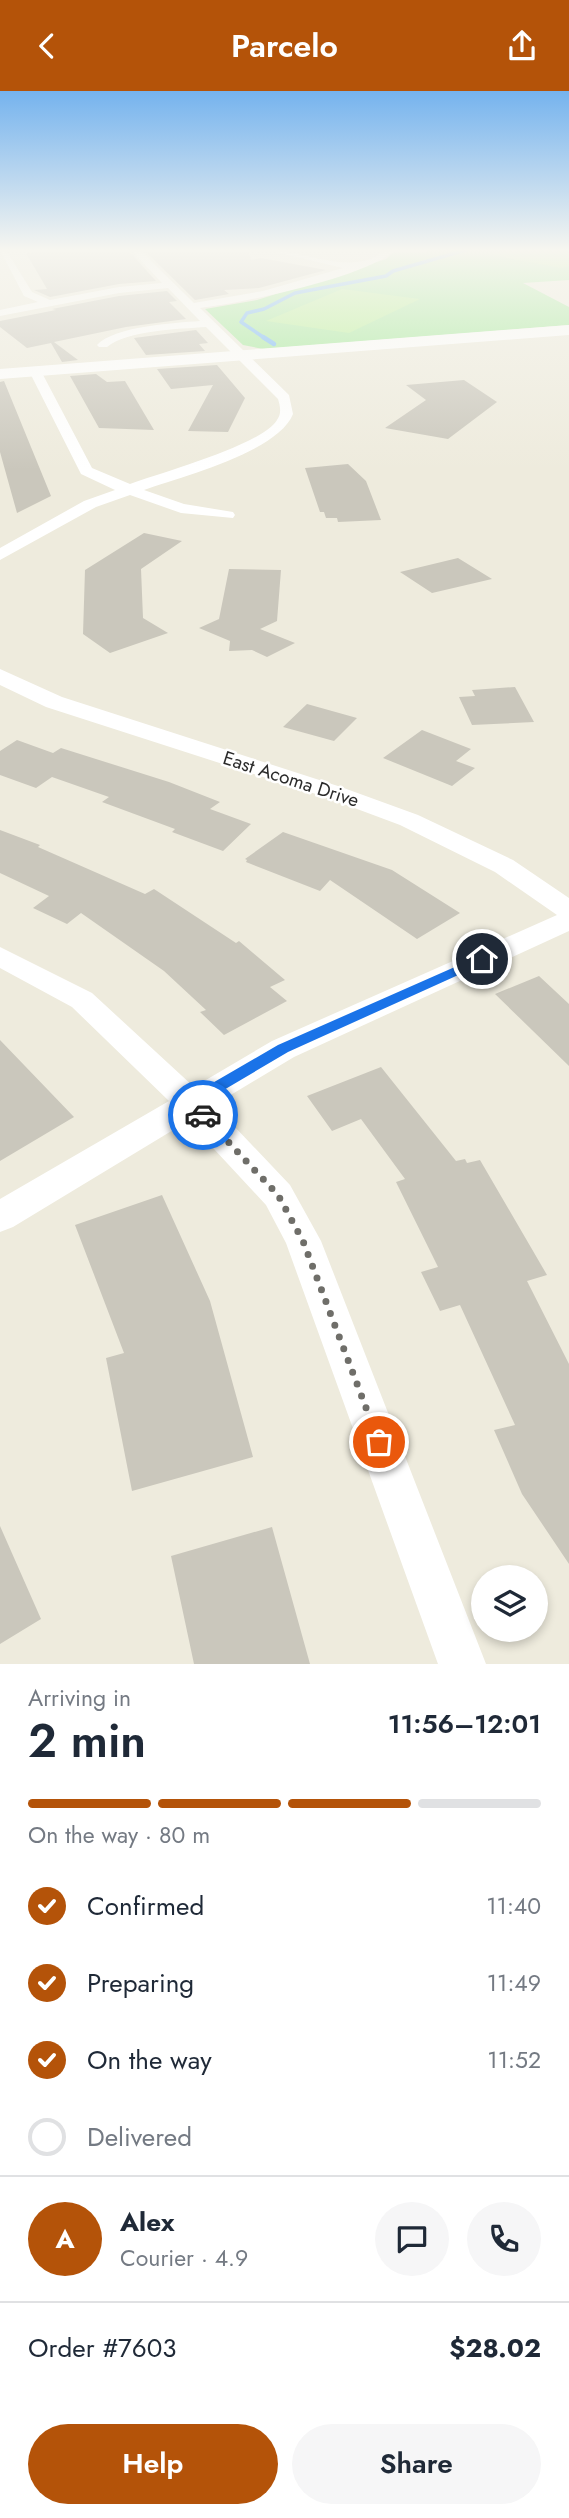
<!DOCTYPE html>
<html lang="en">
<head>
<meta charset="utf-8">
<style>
  :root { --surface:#fff; --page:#f6f6f7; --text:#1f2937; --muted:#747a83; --line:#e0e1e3; --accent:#b45309 }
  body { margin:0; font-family:Jost,sans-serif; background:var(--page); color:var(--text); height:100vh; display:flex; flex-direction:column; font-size:26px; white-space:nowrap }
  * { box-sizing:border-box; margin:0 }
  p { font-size:23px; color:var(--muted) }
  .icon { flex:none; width:38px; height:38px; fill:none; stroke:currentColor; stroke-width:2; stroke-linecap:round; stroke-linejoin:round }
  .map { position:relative; height:1573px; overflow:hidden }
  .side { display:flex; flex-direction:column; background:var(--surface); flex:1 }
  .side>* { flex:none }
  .controls { position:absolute; left:471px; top:1474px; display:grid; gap:14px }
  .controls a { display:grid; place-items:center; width:77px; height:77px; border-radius:50%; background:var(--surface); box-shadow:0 4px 10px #0003; font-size:35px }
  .pin { position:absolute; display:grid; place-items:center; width:60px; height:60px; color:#fff; margin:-30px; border:4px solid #fff; border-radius:50%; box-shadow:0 2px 7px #0007 }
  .courier { position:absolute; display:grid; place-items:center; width:70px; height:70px; margin:-35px; border:5px solid #1a73e8; border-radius:50%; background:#fff; color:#222; box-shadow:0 2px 9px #0007 }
  .overview em { font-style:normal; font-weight:600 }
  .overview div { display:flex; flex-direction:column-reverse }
  .overview { display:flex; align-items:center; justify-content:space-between; height:119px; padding:0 28px }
  h1 { font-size:46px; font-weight:600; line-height:52px }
  .bar { display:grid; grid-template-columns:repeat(4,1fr); gap:10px 7px; align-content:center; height:84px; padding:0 28px }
  .bar i { height:9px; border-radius:5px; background:var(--line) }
  .bar .active { background:var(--accent) }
  .bar p { grid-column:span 4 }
  .line { display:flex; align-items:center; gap:18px; padding:0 28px; border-top:2px solid var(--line) }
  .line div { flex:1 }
  .round { display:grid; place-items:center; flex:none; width:74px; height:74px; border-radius:37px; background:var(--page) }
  ol { padding:0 28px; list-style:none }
  li { display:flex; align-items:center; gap:21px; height:77px }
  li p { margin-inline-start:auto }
  li .icon { padding:7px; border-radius:50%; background:var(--accent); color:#fff; stroke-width:4 }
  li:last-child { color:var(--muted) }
  li i { width:38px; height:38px; border:4px solid var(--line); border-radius:50% }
  .button { display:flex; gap:14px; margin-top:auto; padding:14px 28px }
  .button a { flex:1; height:80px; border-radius:42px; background:var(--accent); color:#fff; font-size:28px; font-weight:600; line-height:80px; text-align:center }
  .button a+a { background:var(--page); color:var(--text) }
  header { display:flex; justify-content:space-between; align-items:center; height:91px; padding:0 28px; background:var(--accent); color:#fff; font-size:32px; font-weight:600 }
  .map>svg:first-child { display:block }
</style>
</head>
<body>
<header><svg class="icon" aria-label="back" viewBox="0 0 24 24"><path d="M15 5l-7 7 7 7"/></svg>Parcelo<svg class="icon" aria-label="share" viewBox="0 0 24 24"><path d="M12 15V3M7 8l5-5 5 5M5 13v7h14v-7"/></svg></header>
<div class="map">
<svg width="569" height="1573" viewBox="0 0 569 1573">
  <rect width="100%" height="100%" fill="#eeebdd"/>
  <path fill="#9fe995" d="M 396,159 L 569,159 L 569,189 L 523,192 L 569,216 L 569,234 L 263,258 L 243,254 L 205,218 L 257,209 L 386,168 Z"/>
  <path fill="#b3f190" d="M 506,159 L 569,159 L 569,175 L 561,177 L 487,163 Z
    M 342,198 L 420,208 L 349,242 L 266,230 Z"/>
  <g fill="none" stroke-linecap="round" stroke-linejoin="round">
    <path stroke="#68b2f8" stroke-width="3.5" d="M 266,248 L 241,231 L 247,222 L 264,218 L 295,202 L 386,185 L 393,180 L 466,159"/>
    <path stroke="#68b2f8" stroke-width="4.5" d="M 263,246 L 274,253"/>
  </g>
  <path fill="#cac7bc" d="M 88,159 L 128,159 L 156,190 L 119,193 L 50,206 L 34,199 L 47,198 L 26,162 Z
    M 144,159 L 248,159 L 251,169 L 261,167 L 326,179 L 259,197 L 224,199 L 229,203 L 195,209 Z
    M 167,200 L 177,210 L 169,211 L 186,228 L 126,236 L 54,251 L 78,269 L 62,271 L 51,252 L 27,257 L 0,236 L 0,230 L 56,219 L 52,218 L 119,205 Z
    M 196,239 L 208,252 L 199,253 L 205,260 L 146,264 L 134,247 Z
    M 217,274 L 245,307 L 228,341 L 188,340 L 213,294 L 171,298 L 157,278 Z
    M 96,283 L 107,291 L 125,290 L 154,339 L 99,337 L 70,285 Z
    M 464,289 L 497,311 L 448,348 L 385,337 L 426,309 L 406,294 Z
    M 4,290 L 51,405 L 17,422 L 0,361 L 0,291 Z
    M 348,373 L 366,390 L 381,429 L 338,431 L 337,427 L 326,427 L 324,421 L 320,421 L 305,377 Z
    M 144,442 L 182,450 L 141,478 L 143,527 L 168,542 L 110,562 L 83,543 L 85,479 Z
    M 458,467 L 492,488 L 432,502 L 400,481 Z
    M 229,478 L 281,479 L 277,530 L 260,538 L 295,552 L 267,566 L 252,559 L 229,560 L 230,550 L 199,537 L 219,528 Z
    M 515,596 L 534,631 L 472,634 L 459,606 L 475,605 L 472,599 Z
    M 307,613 L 357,627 L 334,650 L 283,636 Z
    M 422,639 L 471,658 L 456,670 L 475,677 L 452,695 L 383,667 Z
    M 17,649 L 53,662 L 61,657 L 169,691 L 220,711 L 210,718 L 251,733 L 223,760 L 172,741 L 175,738 L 102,711 L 109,706 L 52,686 L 36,697 L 0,684 L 0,660 Z
    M 0,739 L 40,754 L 38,756 L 145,803 L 154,798 L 236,852 L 239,850 L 285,889 L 270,896 L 287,910 L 224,944 L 200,921 L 206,919 L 164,880 L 81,822 L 67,833 L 33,817 L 49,805 L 0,782 Z
    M 283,741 L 392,779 L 460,822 L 417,848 L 330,789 L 320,800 L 246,771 L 247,769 L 245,768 Z
    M 539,885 L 569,913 L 569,975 L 495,903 Z
    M 0,949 L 74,1026 L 0,1070 Z
    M 381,976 L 456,1070 L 465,1068 L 467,1072 L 480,1069 L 547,1184 L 527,1190 L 569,1273 L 569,1473 L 522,1403 L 494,1339 L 515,1334 L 460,1214 L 440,1220 L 421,1181 L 438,1176 L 396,1091 L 405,1088 L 361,1028 L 332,1040 L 307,1005 Z
    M 162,1104 L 210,1210 L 253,1366 L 132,1400 L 106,1267 L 124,1262 L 75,1134 Z
    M 0,1435 L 41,1528 L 0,1553 Z
    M 272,1436 L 310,1573 L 194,1573 L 171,1465 Z"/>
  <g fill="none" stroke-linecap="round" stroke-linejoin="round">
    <path stroke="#fff" stroke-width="4.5" d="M 390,159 L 424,159"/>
    <path fill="#fff" fill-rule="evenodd" d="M 0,159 L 6,159 L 32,201 L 50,209 L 119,196 L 162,192 L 131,159 L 140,159 L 194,212 L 263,200 L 343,177 L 267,159 C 305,159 353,187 385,159 L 394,159 C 371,185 239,213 200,217 L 289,304 L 293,323 C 278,361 183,385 144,399 L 184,413 L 233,421 L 235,424 L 233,427 L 181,422 L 130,404 L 96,416 L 0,469 L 0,457 L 84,410 L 115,399 L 81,383 L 29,280 L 31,277 L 41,280 L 92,377 L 130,393 C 160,382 262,354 277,329 C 282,322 280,315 278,308 L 206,236 C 179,238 128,239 107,256 L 99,256 L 97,254 C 115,235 174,232 200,230 L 168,197 L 119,202 L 0,225 L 0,219 L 38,211 L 24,205 Z
      M 0,578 L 62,606 L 341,696 L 418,724 L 513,769 L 569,807 L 569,840 L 294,966 L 214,1014 L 290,1094 L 321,1150 L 486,1573 L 438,1573 L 286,1152 L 266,1114 L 188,1030 L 13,1136 L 0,1141 L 0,1108 L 169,1010 L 72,916 L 0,877 L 0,856 L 92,902 L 194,996 L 272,950 L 557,824 L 495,781 L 400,734 L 325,706 L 46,616 L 0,594 Z"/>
    <path fill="#fff" fill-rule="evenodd" d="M 569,234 L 569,244 L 0,288 L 0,278 Z"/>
  </g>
  <linearGradient id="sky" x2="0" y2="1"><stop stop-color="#75b3ee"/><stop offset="0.42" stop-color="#f7f6f0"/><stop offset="1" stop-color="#f7f6f0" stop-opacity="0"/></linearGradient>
  <rect width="569" height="379" fill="url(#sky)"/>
  <path fill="#1a73e8" d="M 482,864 L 487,865 L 487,871 L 288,961 L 200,1013 L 210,1024 L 208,1027 L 197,1027 L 183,1012 L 185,1008 L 278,954 Z"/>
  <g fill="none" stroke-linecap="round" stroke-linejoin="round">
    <path stroke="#6f6e69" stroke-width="7" stroke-dasharray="0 12.6" d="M 203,1024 L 278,1104 L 303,1150 L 379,1351"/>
  </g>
  <g text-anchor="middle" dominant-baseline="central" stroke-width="5" stroke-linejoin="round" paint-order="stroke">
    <g font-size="19" fill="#2b2b2b" stroke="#fff">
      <text transform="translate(291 688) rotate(18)">East Acoma Drive</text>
    </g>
  </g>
</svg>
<div class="controls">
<a><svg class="icon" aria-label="layers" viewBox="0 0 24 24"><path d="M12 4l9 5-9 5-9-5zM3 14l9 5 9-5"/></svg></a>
</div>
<div class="pin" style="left:379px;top:1351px;background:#ea580c"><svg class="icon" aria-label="bag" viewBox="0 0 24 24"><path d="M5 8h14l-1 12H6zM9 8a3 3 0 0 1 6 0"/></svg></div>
<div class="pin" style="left:482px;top:868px;background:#1f2937"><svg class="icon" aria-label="home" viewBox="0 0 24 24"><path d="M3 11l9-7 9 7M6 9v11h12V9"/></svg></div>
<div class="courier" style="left:203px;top:1024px"><svg class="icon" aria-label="car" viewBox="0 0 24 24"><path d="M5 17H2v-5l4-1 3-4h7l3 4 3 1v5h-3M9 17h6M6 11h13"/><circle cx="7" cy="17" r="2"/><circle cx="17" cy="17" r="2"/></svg></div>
</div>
<section class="side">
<div class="overview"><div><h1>2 min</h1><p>Arriving in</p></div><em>11:56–12:01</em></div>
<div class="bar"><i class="active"></i><i class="active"></i><i class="active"></i><i></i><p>On the way · 80 m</p></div>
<ol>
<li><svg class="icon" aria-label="check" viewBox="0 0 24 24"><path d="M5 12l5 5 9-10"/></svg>Confirmed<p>11:40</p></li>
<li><svg class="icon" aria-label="check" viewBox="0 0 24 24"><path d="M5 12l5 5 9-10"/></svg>Preparing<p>11:49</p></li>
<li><svg class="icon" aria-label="check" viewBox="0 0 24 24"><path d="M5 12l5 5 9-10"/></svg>On the way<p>11:52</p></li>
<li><i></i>Delivered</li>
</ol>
<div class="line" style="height:126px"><b class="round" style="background:var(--accent);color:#fff">A</b><div><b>Alex</b><p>Courier · 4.9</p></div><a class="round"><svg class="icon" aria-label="chat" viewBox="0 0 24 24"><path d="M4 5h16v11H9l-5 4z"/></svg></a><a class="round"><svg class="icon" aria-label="phone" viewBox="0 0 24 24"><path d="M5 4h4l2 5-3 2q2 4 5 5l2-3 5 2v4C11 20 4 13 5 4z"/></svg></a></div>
<div class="line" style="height:91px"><div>Order #7603</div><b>$28.02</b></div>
<div class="button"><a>Help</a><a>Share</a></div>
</section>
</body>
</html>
